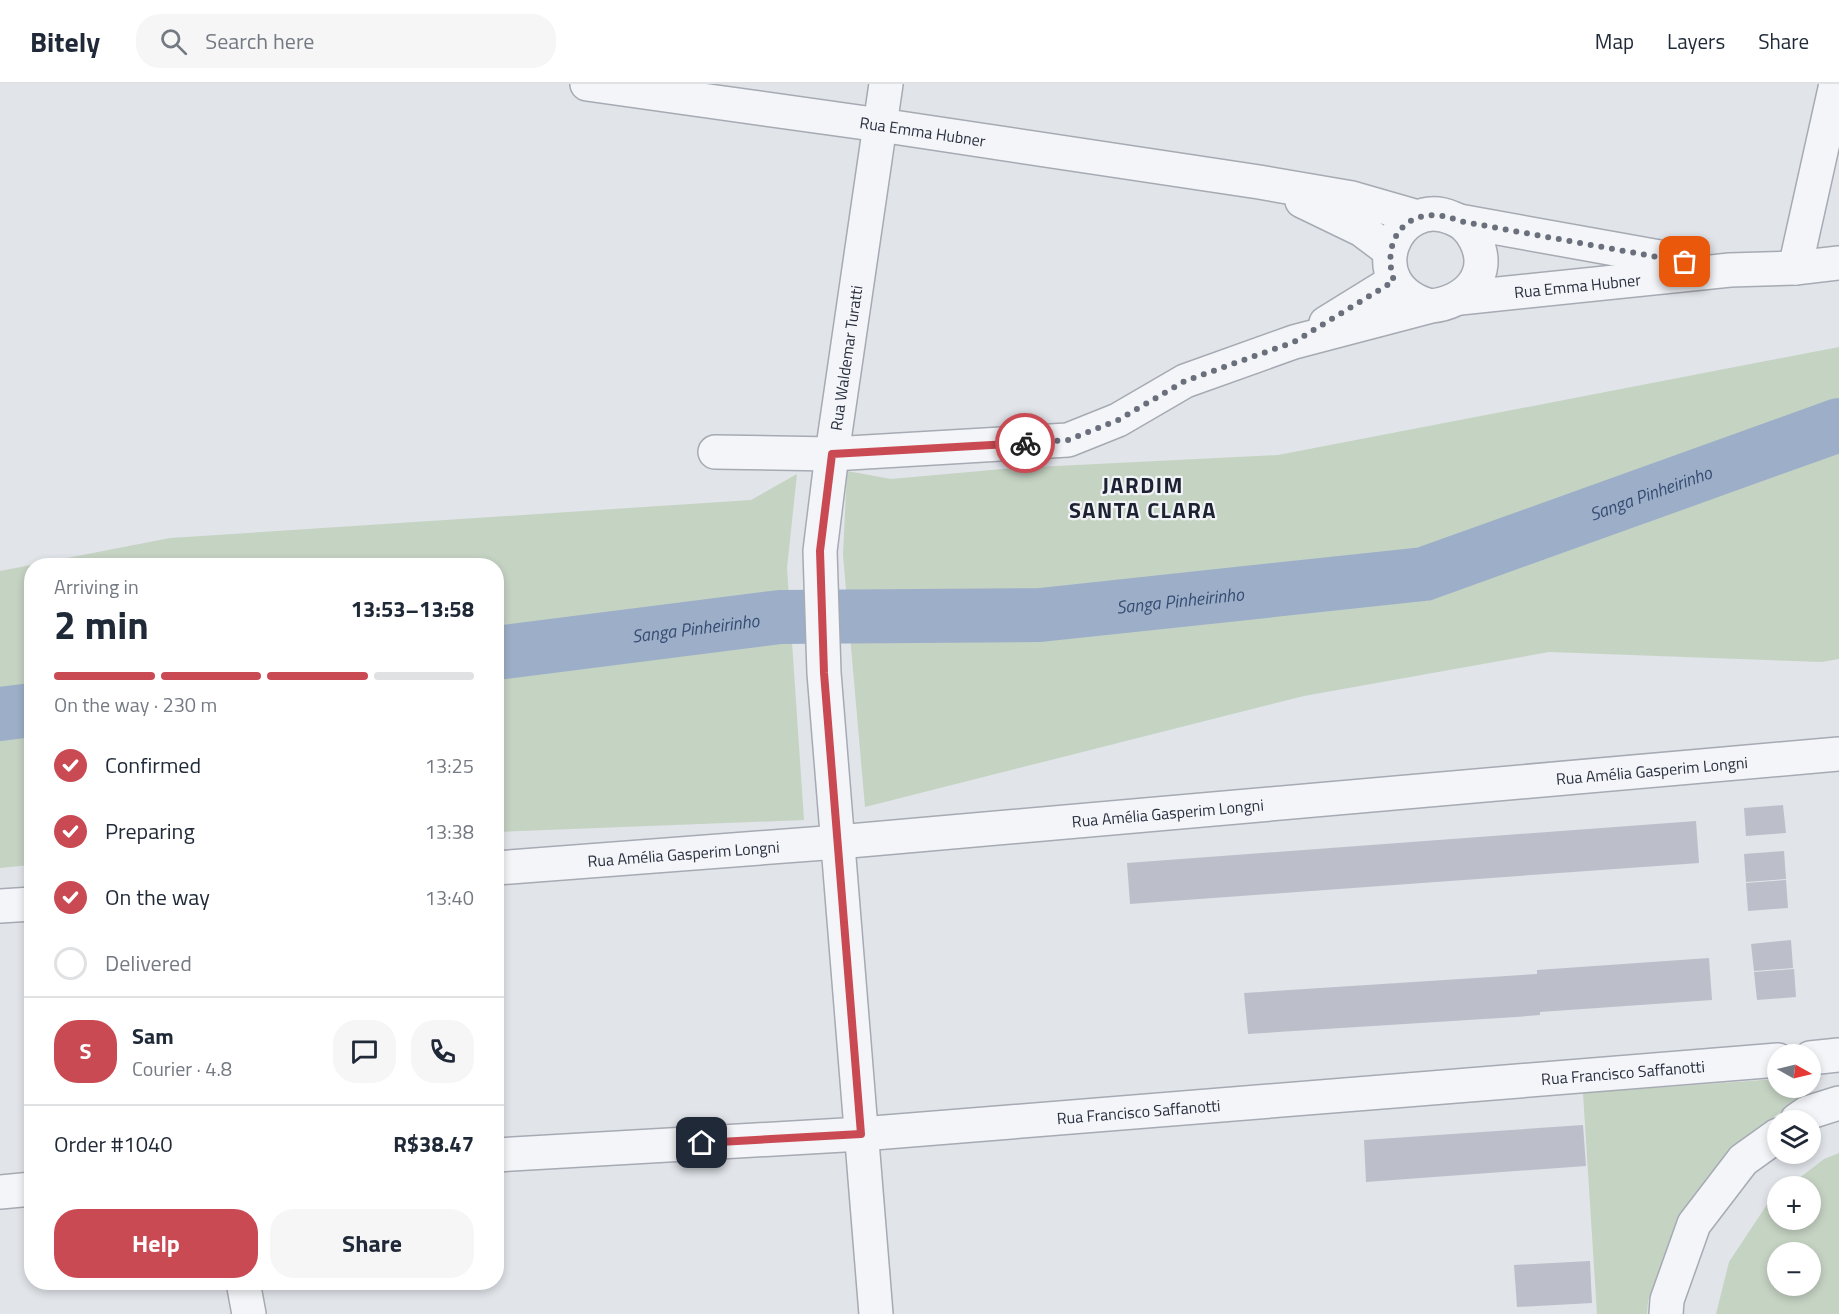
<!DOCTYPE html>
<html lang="en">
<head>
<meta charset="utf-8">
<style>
  :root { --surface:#fff; --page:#f6f6f7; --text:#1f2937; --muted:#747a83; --line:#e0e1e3; --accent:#ca4a53 }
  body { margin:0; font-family:"Titillium Web",sans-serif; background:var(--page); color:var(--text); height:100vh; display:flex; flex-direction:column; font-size:22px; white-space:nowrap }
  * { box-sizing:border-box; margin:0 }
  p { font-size:20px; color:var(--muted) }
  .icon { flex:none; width:33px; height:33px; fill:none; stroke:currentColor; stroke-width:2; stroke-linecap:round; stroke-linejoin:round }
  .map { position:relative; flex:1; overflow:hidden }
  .panel { position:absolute; left:24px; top:474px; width:480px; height:732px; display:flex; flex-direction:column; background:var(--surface); border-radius:24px; box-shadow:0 3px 9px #0003 }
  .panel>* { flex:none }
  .needle { width:39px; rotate:98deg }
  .tools { position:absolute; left:1767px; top:960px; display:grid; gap:12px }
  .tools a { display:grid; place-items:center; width:54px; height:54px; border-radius:50%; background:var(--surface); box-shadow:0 3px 9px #0003; font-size:30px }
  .pin { position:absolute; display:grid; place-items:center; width:51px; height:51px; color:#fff; margin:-26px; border-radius:12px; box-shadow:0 3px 9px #0006 }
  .courier { position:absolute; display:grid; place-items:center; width:60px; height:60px; margin:-30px; border:4px solid #ca4a53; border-radius:50%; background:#fff; color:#222; box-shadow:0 2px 8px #0007 }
  .summary em { font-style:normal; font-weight:700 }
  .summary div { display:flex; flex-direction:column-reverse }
  .summary { display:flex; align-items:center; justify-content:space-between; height:102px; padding:0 30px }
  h1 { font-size:39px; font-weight:700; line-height:45px }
  .bar { display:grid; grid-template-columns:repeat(4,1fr); gap:9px 6px; align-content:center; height:72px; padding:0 30px }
  .bar i { height:8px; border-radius:4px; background:var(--line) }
  .bar .active { background:var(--accent) }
  .bar p { grid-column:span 4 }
  .line { display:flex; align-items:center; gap:15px; padding:0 30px; border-top:2px solid var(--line) }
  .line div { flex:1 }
  .round { display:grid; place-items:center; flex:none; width:63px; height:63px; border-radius:24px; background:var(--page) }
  ol { padding:0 30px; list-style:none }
  li { display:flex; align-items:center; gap:18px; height:66px }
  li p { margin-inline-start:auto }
  li .icon { padding:6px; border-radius:50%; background:var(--accent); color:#fff; stroke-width:4 }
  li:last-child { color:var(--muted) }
  li i { width:33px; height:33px; border:3px solid var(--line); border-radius:50% }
  .cta { display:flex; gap:12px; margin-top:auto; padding:12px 30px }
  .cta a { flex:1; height:69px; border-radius:24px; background:var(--accent); color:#fff; font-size:24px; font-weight:700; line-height:69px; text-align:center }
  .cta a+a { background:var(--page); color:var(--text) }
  header { display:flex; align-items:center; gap:36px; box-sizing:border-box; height:84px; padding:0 30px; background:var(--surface); border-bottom:2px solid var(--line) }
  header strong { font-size:28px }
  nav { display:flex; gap:33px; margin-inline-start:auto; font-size:21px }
  .search { width:420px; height:54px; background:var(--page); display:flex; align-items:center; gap:15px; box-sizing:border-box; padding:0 21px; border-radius:24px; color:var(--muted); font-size:22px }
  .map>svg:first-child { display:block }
</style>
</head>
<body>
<header>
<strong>Bitely</strong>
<div class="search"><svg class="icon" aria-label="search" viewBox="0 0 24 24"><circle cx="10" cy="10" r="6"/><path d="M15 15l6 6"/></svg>Search here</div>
<nav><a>Map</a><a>Layers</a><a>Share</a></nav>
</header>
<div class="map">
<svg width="1839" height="1230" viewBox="0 0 1839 1230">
  <rect width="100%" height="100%" fill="#e1e4e9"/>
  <path fill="#c5d3c3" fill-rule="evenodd" d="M 1839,263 L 1839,575 L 1822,578 L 1549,568 L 1304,612 L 865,723 L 843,471 L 847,387 L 891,395 L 1014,384 L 1278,371 Z
    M 797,390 L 787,484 L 804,736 L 497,748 L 496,482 L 32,482 L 31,781 L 0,784 L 0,487 L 170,454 L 751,416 Z
    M 1777,995 L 1778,1004 L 1808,1004 L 1809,1008 L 1729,1065 L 1678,1134 L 1648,1217 L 1647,1230 L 1597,1230 L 1583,1009 Z
    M 1839,1069 L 1839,1230 L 1716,1230 L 1729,1178 L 1768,1119 L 1777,1112 L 1778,1136 L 1810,1136 L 1810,1102 L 1789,1102 L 1824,1075 ZM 1778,1168 L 1810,1168 L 1810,1202 L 1778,1202 Z"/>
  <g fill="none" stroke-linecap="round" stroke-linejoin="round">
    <g stroke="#9dafc8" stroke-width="54">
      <path id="s1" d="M 496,569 L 780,533 L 1040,531 L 1424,490 L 1839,341"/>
      <path d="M 0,630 L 32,626"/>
    </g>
  </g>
  <path fill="#bcbfc9" d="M 1783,721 L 1786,749 L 1746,752 L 1744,724 Z
    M 1696,737 L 1699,779 L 1130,820 L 1127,779 Z
    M 1784,767 L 1786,795 L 1746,798 L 1744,770 Z
    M 1786,796 L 1788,824 L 1748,827 L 1746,799 Z
    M 1791,856 L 1793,884 L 1754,887 L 1751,860 Z
    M 1709,874 L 1712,916 L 1540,928 L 1540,931 L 1516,933 L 1248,950 L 1244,909 L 1537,890 L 1537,886 Z
    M 1794,885 L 1796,913 L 1757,916 L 1754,888 Z
    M 1583,1041 L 1586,1082 L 1366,1098 L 1364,1056 Z
    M 1590,1177 L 1592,1219 L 1517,1223 L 1514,1181 Z"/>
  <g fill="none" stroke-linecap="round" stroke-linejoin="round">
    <defs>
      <g id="minor">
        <path id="s2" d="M 587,0 L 880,41 L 1259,98 L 1352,114 L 1418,133"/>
        <path d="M 1302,117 L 1362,146 L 1390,167"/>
        <path d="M 1459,137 L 1693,179"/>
        <path d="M 1795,184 L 1836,0"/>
        <path id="s3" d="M 1460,214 L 1730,186 L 1795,184 L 1839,179"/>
        <path d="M 1326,239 L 1394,197"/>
        <path d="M 715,368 L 832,370 L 1068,356 L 1118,336 L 1185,297 L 1294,258 L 1431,222 C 1465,219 1494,191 1475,155 C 1470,145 1463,138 1452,134 C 1396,110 1356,202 1431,222"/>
        <path id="s4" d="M 496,784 L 838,758 L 1839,670"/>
        <path d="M 0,822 L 32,820"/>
        <path d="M 1810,974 L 1839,971"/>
        <path d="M 1797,1036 L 1807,1029 L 1839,1019"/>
        <path id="s5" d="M 496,1071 L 861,1050 L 1778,976"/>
        <path d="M 0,1108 L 32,1105"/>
        <path d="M 243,1198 L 249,1230"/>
        <path id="s6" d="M 876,1230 L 824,589 L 820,467 L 832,370 L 886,0"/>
        <path d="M 1666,1230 L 1667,1216 L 1694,1140 L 1743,1076 L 1778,1051"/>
      </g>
    </defs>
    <use href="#minor" stroke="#a6aab3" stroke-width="36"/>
    <use href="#minor" stroke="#f4f5f8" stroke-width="33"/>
  </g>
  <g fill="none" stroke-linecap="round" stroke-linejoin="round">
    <path stroke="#6a6f7c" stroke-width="6" stroke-dasharray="0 10.8" d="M 1025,359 L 1068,356 L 1118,336 L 1185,297 L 1294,258 L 1394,197 C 1379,151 1413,117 1459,137 L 1685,178"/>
    <path stroke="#ca4a53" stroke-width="8" d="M 702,1059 L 861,1050 L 824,589 L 820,467 L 832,370 L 1025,359"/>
  </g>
  <g text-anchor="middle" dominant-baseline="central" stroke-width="4.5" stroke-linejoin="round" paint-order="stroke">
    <g font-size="16" fill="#2a3041" stroke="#f1f3f7">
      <text stroke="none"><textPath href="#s2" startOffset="339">Rua Emma Hubner</textPath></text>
      <text stroke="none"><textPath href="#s3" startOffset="118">Rua Emma Hubner</textPath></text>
      <text stroke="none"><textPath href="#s6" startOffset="960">Rua Waldemar Turatti</textPath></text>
      <text stroke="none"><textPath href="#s4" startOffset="1160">Rua Amélia Gasperim Longni</textPath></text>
      <text stroke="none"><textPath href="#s4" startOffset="674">Rua Amélia Gasperim Longni</textPath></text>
      <text stroke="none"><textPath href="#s4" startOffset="188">Rua Amélia Gasperim Longni</textPath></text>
      <text stroke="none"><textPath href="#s5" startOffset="1130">Rua Francisco Saffanotti</textPath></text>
      <text stroke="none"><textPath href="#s5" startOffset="644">Rua Francisco Saffanotti</textPath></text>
    </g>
    <g font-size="18" font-style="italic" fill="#354c73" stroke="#f1f3f7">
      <text stroke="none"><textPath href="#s1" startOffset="1173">Sanga Pinheirinho</textPath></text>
      <text stroke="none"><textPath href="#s1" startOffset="687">Sanga Pinheirinho</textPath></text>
      <text stroke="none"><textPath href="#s1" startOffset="201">Sanga Pinheirinho</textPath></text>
    </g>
    <g font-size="22" font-weight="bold" letter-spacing="1.5" fill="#1c2231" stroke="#f1f3f7">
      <text x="1143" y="401">JARDIM<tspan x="1143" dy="25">SANTA CLARA</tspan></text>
    </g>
  </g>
</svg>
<div class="tools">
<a><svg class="needle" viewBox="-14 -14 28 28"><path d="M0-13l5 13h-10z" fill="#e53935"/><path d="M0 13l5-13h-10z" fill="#747a83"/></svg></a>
<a><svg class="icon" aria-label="layers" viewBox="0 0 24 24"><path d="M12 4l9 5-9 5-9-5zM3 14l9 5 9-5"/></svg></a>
<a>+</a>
<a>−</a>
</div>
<div class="pin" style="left:1685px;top:178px;background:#ea580c"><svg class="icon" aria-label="bag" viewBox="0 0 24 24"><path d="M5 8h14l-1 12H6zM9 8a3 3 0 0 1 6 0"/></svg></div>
<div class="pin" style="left:702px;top:1059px;background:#1f2937"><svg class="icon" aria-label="home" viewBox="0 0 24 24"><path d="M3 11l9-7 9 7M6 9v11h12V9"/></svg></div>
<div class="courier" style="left:1025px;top:359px"><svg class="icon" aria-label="bike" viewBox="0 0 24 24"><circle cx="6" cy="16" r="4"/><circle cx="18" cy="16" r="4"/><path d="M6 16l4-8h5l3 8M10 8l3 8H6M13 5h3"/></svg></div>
<section class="panel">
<div class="summary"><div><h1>2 min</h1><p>Arriving in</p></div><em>13:53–13:58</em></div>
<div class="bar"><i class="active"></i><i class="active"></i><i class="active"></i><i></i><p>On the way · 230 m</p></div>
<ol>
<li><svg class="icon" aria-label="check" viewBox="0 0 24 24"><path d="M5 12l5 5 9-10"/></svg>Confirmed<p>13:25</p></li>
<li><svg class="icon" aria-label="check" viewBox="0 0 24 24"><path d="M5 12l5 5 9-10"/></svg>Preparing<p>13:38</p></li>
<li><svg class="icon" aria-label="check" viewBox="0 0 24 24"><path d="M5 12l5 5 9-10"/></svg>On the way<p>13:40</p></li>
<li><i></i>Delivered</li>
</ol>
<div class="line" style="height:108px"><b class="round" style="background:var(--accent);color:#fff">S</b><div><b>Sam</b><p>Courier · 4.8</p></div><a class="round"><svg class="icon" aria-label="chat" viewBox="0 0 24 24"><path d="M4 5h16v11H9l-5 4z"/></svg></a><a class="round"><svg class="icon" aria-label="phone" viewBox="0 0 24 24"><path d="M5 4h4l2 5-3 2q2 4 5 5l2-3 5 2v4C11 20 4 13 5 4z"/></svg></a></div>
<div class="line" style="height:78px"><div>Order #1040</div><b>R$38.47</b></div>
<div class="cta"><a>Help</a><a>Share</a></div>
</section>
</div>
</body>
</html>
